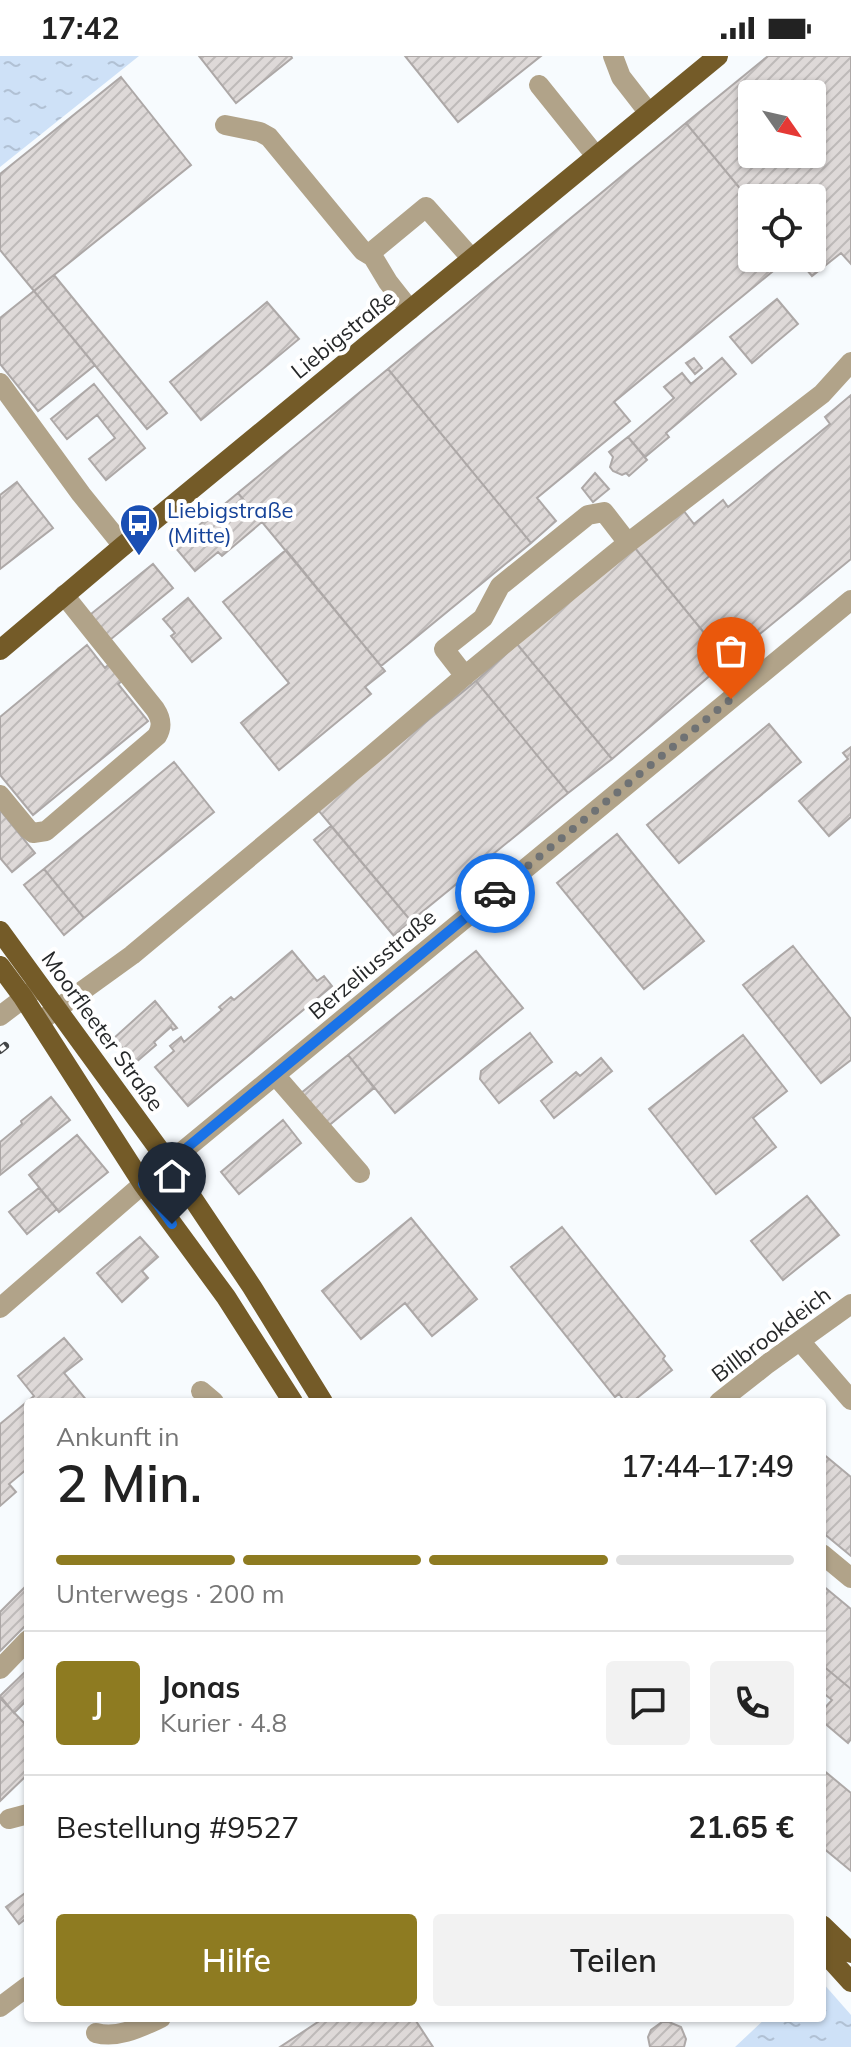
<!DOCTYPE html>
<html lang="de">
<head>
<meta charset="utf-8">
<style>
  :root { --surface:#fff; --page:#f2f2f2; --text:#222; --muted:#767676; --line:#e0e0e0; --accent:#8e7b21 }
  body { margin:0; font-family:Mulish,sans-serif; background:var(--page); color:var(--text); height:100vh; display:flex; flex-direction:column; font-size:30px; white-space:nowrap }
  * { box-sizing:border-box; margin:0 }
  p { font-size:26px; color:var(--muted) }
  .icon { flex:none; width:44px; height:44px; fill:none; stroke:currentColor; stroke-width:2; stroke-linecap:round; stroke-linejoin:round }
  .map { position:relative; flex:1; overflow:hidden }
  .panel { position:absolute; left:24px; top:1342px; width:802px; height:624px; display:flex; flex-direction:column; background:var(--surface); border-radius:8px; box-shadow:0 2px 6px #0004 }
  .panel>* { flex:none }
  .needle { width:52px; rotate:124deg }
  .buttons { position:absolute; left:738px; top:24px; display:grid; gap:16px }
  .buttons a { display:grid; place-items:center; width:88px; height:88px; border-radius:8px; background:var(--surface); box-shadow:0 2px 6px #0004; font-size:40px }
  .pin { position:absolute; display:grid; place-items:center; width:68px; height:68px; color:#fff; margin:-82px -34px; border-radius:50% 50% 50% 0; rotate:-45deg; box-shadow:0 0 8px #0007 }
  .pin .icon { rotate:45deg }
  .courier { position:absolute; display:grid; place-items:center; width:80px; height:80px; margin:-40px; border:6px solid #1a73e8; border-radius:50%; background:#fff; color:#222; box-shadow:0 2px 10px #0007 }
  .headline em { font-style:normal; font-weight:600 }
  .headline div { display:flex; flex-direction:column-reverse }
  .headline { display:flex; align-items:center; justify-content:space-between; height:136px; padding:0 32px }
  h1 { font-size:52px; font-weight:600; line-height:60px }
  .bar { display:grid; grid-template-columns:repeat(4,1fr); gap:12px 8px; align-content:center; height:96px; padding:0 32px }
  .bar i { height:10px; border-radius:6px; background:var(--line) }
  .bar .current { background:var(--accent) }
  .bar p { grid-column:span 4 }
  .line { display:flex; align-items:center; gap:20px; padding:0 32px; border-top:2px solid var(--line) }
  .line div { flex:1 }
  .round { display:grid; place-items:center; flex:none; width:84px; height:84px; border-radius:8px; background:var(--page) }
  .primary-button { display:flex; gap:16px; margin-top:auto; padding:16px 32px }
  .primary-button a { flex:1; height:92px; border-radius:8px; background:var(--accent); color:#fff; font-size:32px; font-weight:600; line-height:92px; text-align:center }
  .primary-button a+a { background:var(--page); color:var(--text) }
  .status { display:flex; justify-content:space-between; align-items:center; height:56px; padding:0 40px; background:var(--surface); direction:ltr }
  .status svg { height:22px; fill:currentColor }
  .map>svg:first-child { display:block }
</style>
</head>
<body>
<div class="status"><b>17:42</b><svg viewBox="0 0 49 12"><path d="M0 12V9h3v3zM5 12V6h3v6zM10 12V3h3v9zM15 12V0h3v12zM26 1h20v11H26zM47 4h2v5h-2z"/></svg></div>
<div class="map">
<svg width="851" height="1991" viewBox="0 0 851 1991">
  <defs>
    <pattern id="water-ripples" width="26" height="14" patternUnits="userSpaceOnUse" patternTransform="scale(2)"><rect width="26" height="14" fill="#cee1f7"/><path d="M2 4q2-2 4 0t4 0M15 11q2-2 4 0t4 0" fill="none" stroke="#b1c1d4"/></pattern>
    <pattern id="building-hatch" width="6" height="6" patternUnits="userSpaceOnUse" patternTransform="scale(2)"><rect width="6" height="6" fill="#ded9d8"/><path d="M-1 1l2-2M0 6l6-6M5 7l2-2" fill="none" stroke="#bebab9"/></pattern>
  </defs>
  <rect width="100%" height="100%" fill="#f7fbfe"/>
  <path fill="url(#water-ripples)" d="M 0,0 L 139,0 L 0,111 Z
    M 851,1874 L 851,1991 L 735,1991 L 766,1962 L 822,1962 L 822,1907 Z"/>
  <path fill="#f7fbfe" d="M 851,1870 L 851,1959 L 822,1926 L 822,1901 Z"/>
  <path fill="url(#building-hatch)" stroke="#ada8a7" stroke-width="2" fill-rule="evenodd" d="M 199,0 L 291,0 L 292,2 L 236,47 Z
    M 405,0 L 541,0 L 458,66 Z
    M 768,0 L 851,0 L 851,208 L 841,197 L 812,220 L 797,202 L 812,202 L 812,142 L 752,142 L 752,147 L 686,67 ZM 752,38 L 812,38 L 812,98 L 752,98 Z
    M 121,21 L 191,109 L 34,235 L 0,194 L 0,118 Z
    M 686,67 L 752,147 L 752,202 L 789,202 L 614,346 L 630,365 L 537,442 L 556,465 L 531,487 L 388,313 Z
    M 54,219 L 167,357 L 147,373 L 34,235 Z
    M 34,235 L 95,309 L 38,355 L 0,308 L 0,262 Z
    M 777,243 L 798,268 L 752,307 L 730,281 Z
    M 267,246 L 299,283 L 201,364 L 170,326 Z
    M 694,302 L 702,312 L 695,318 L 686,307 Z
    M 722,302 L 736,318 L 666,377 L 669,381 L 645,401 L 628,381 L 674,342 L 664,331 L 682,317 L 691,328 Z
    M 388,313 L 531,487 L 381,610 L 238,437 Z
    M 94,328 L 145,392 L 106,424 L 89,403 L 115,382 L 97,359 L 67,383 L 51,363 Z
    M 851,339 L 851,503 L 727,605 L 635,492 L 683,454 L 694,468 L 723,444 L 728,451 L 830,368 L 825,361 Z
    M 628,381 L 647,404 L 629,420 L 626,417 L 622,419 L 613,415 L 610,411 L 613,401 L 609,396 Z
    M 595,417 L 609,433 L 593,446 L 582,432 Z
    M 17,426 L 53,472 L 0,513 L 0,439 Z
    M 238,437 L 262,466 L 222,500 L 218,496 L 195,515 L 174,490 Z
    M 635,492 L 727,605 L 612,703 L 517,588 Z
    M 286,494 L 385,615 L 365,631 L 371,638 L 279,714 L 241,667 L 289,627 L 223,546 Z
    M 153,508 L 173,532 L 105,588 L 91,558 Z
    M 188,542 L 221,582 L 192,606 L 171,580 L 175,577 L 163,563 Z
    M 517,588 L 612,703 L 568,737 L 476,625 Z
    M 87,589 L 105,612 L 110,607 L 124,624 L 118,628 L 148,665 L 33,759 L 0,719 L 0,661 Z
    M 476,625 L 568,737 L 411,865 L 318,754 Z
    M 769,668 L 801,706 L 679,807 L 647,769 Z
    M 851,691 L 851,761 L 829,780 L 799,745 L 848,703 L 843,697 Z
    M 174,706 L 214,756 L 84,862 L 44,813 Z
    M 0,754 L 35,797 L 12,816 L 0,802 Z
    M 331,770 L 411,865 L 394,880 L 314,784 Z
    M 617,778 L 704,885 L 644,933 L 557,827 Z
    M 44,813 L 84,862 L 64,879 L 24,829 Z
    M 793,890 L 851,963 L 851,1004 L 821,1027 L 743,929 Z
    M 292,895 L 317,925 L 324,920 L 332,930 L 188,1050 L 155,1011 L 174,995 L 170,990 L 181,981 L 184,986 L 222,954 L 219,951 L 231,941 L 234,944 Z
    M 476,895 L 523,952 L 395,1057 L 348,999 Z
    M 155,945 L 177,972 L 173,974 L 171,971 L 154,986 L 156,989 L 135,1007 L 114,982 Z
    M 530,977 L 552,1006 L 499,1047 L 480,1023 L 481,1015 Z
    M 743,979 L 787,1035 L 753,1062 L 776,1091 L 716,1138 L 649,1053 Z
    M 348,999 L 374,1032 L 327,1071 L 300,1038 Z
    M 601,1002 L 612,1015 L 554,1062 L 541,1045 L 576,1016 L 580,1020 Z
    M 51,1041 L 70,1064 L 0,1119 L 0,1086 L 22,1068 L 21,1065 Z
    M 283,1064 L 301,1087 L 239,1138 L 221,1116 Z
    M 77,1079 L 108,1116 L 59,1156 L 29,1119 Z
    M 39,1132 L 57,1153 L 27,1178 L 9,1156 Z
    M 807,1140 L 839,1179 L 783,1224 L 751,1185 Z
    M 411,1162 L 477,1243 L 432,1280 L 405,1247 L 361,1283 L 322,1235 Z
    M 562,1171 L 665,1300 L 663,1303 L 672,1314 L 632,1346 L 625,1346 L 619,1338 L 615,1341 L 511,1211 Z
    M 140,1181 L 158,1201 L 142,1215 L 148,1222 L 122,1246 L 97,1217 Z
    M 64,1282 L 82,1303 L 64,1317 L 88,1346 L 28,1346 L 28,1412 L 9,1428 L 16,1436 L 0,1450 L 0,1368 L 34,1340 L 18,1320 Z
    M 822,1397 L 851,1421 L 851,1500 L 822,1476 Z
    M 28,1528 L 28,1567 L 0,1595 L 0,1556 Z
    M 822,1529 L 851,1553 L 851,1633 L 822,1609 Z
    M 822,1609 L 851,1633 L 851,1683 L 848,1687 L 822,1665 L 822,1655 L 832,1644 L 822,1636 Z
    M 28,1613 L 28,1643 L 14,1657 L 0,1640 Z
    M 0,1642 L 28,1671 L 28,1718 L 0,1745 Z
    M 822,1713 L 851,1737 L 851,1815 L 822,1791 Z
    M 28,1835 L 28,1861 L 19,1868 L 6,1851 Z
    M 324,1962 L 414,1962 L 433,1991 L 280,1991 Z
    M 662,1966 L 669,1966 L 681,1971 L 686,1983 L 684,1991 L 650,1991 L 648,1981 L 651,1974 Z"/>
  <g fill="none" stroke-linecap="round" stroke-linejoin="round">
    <path stroke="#b1a389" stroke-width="20" d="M 613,0 L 621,21 L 649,57
      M 539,29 L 596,100
      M 225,69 L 260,76 L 269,81 L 363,195 L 373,201
      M 410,254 L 388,226 L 373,201 L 374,194 L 426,151 L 472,203
      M 0,327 L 81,438 L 123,490
      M 465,620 L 444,593 L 483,562 L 500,530 L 588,459 L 604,456 L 628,487
      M 0,739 L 28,773 L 33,777 L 46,775 L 157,680 C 163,670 161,662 155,653 L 64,539
      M 0,960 L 37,932
      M 39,966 L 132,899 L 372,699 L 467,618 L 624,490 L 822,338 L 851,306
      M 275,1019 L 360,1117
      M 0,1252 L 143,1128 L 851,544
      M 800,1285 L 851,1344
      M 201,1335 L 214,1346
      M 719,1346 L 766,1309 L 851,1248
      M 822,1498 L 851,1522
      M 0,1613 L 28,1584
      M 9,1763 L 28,1758
      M 0,1951 L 28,1930
      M 96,1977 C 118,1983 141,1971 161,1962"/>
    <path stroke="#745b28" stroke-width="20" d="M 0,594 L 123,490 L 718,0
      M 0,875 L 169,1107 L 252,1231 L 323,1346
      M 0,910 L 23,941 L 143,1128 L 226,1241 L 293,1346
      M 822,1869 L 851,1897
      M 822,1894 L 851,1926"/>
    <defs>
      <path id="rail" d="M 0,994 L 5,990"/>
    </defs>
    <use href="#rail" stroke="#444648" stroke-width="8"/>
    <use href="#rail" stroke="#fff" stroke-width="5" stroke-dasharray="15" stroke-linecap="butt"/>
  </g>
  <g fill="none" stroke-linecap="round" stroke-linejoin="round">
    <path stroke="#6f7274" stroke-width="8" stroke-dasharray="0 14.4" d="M 495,837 L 731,643"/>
    <path stroke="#1a73e8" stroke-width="10" d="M 172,1168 L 143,1128 L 495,837"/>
  </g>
  <defs>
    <symbol id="bus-pin" viewBox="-11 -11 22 30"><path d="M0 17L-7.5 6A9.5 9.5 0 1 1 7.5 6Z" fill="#1a4fb4" stroke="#fff"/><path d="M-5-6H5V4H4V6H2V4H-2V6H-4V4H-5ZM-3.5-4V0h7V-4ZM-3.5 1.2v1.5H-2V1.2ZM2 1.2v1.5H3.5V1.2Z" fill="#fff"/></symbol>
  </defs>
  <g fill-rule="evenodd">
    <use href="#bus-pin" x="117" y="445" width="44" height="60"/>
  </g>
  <g text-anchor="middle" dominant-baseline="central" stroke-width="8" stroke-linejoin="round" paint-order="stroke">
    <g font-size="22" fill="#262829" stroke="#fff">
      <text transform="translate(343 278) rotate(-39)">Liebigstraße</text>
      <text transform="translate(372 908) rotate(-40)">Berzeliusstraße</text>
      <text transform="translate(103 975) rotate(54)">Moorfleeter Straße</text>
      <text transform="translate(771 1278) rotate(-37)">Billbrookdeich</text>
    </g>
    <g font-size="22" fill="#164399" stroke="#fff" text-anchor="start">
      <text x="167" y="454">Liebigstraße<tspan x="167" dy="25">(Mitte)</tspan></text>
    </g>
  </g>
</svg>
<div class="buttons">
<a><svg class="needle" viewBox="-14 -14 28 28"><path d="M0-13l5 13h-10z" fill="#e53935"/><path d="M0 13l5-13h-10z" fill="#767676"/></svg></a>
<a><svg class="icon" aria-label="locate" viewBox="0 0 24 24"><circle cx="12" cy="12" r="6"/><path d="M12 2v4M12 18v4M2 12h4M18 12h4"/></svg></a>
</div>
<div class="pin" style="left:731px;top:643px;background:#ea580c"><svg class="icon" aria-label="bag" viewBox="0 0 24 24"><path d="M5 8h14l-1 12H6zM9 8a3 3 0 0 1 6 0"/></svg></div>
<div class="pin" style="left:172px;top:1168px;background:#1f2937"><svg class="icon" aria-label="home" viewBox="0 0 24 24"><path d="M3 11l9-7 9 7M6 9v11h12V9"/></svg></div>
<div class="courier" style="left:495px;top:837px"><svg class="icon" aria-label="car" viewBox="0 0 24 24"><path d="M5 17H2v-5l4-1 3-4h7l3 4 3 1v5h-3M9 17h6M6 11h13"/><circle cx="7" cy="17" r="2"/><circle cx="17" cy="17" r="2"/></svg></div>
<section class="panel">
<div class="headline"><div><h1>2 Min.</h1><p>Ankunft in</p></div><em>17:44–17:49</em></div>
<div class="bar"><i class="current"></i><i class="current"></i><i class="current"></i><i></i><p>Unterwegs · 200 m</p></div>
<div class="line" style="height:144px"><b class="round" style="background:var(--accent);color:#fff">J</b><div><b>Jonas</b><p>Kurier · 4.8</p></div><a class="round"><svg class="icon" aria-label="chat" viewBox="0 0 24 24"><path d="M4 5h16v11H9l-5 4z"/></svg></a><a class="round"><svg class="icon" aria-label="phone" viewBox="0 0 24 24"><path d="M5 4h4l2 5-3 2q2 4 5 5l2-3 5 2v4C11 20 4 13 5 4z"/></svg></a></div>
<div class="line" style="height:104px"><div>Bestellung #9527</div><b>21.65 €</b></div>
<div class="primary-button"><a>Hilfe</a><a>Teilen</a></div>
</section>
</div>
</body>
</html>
